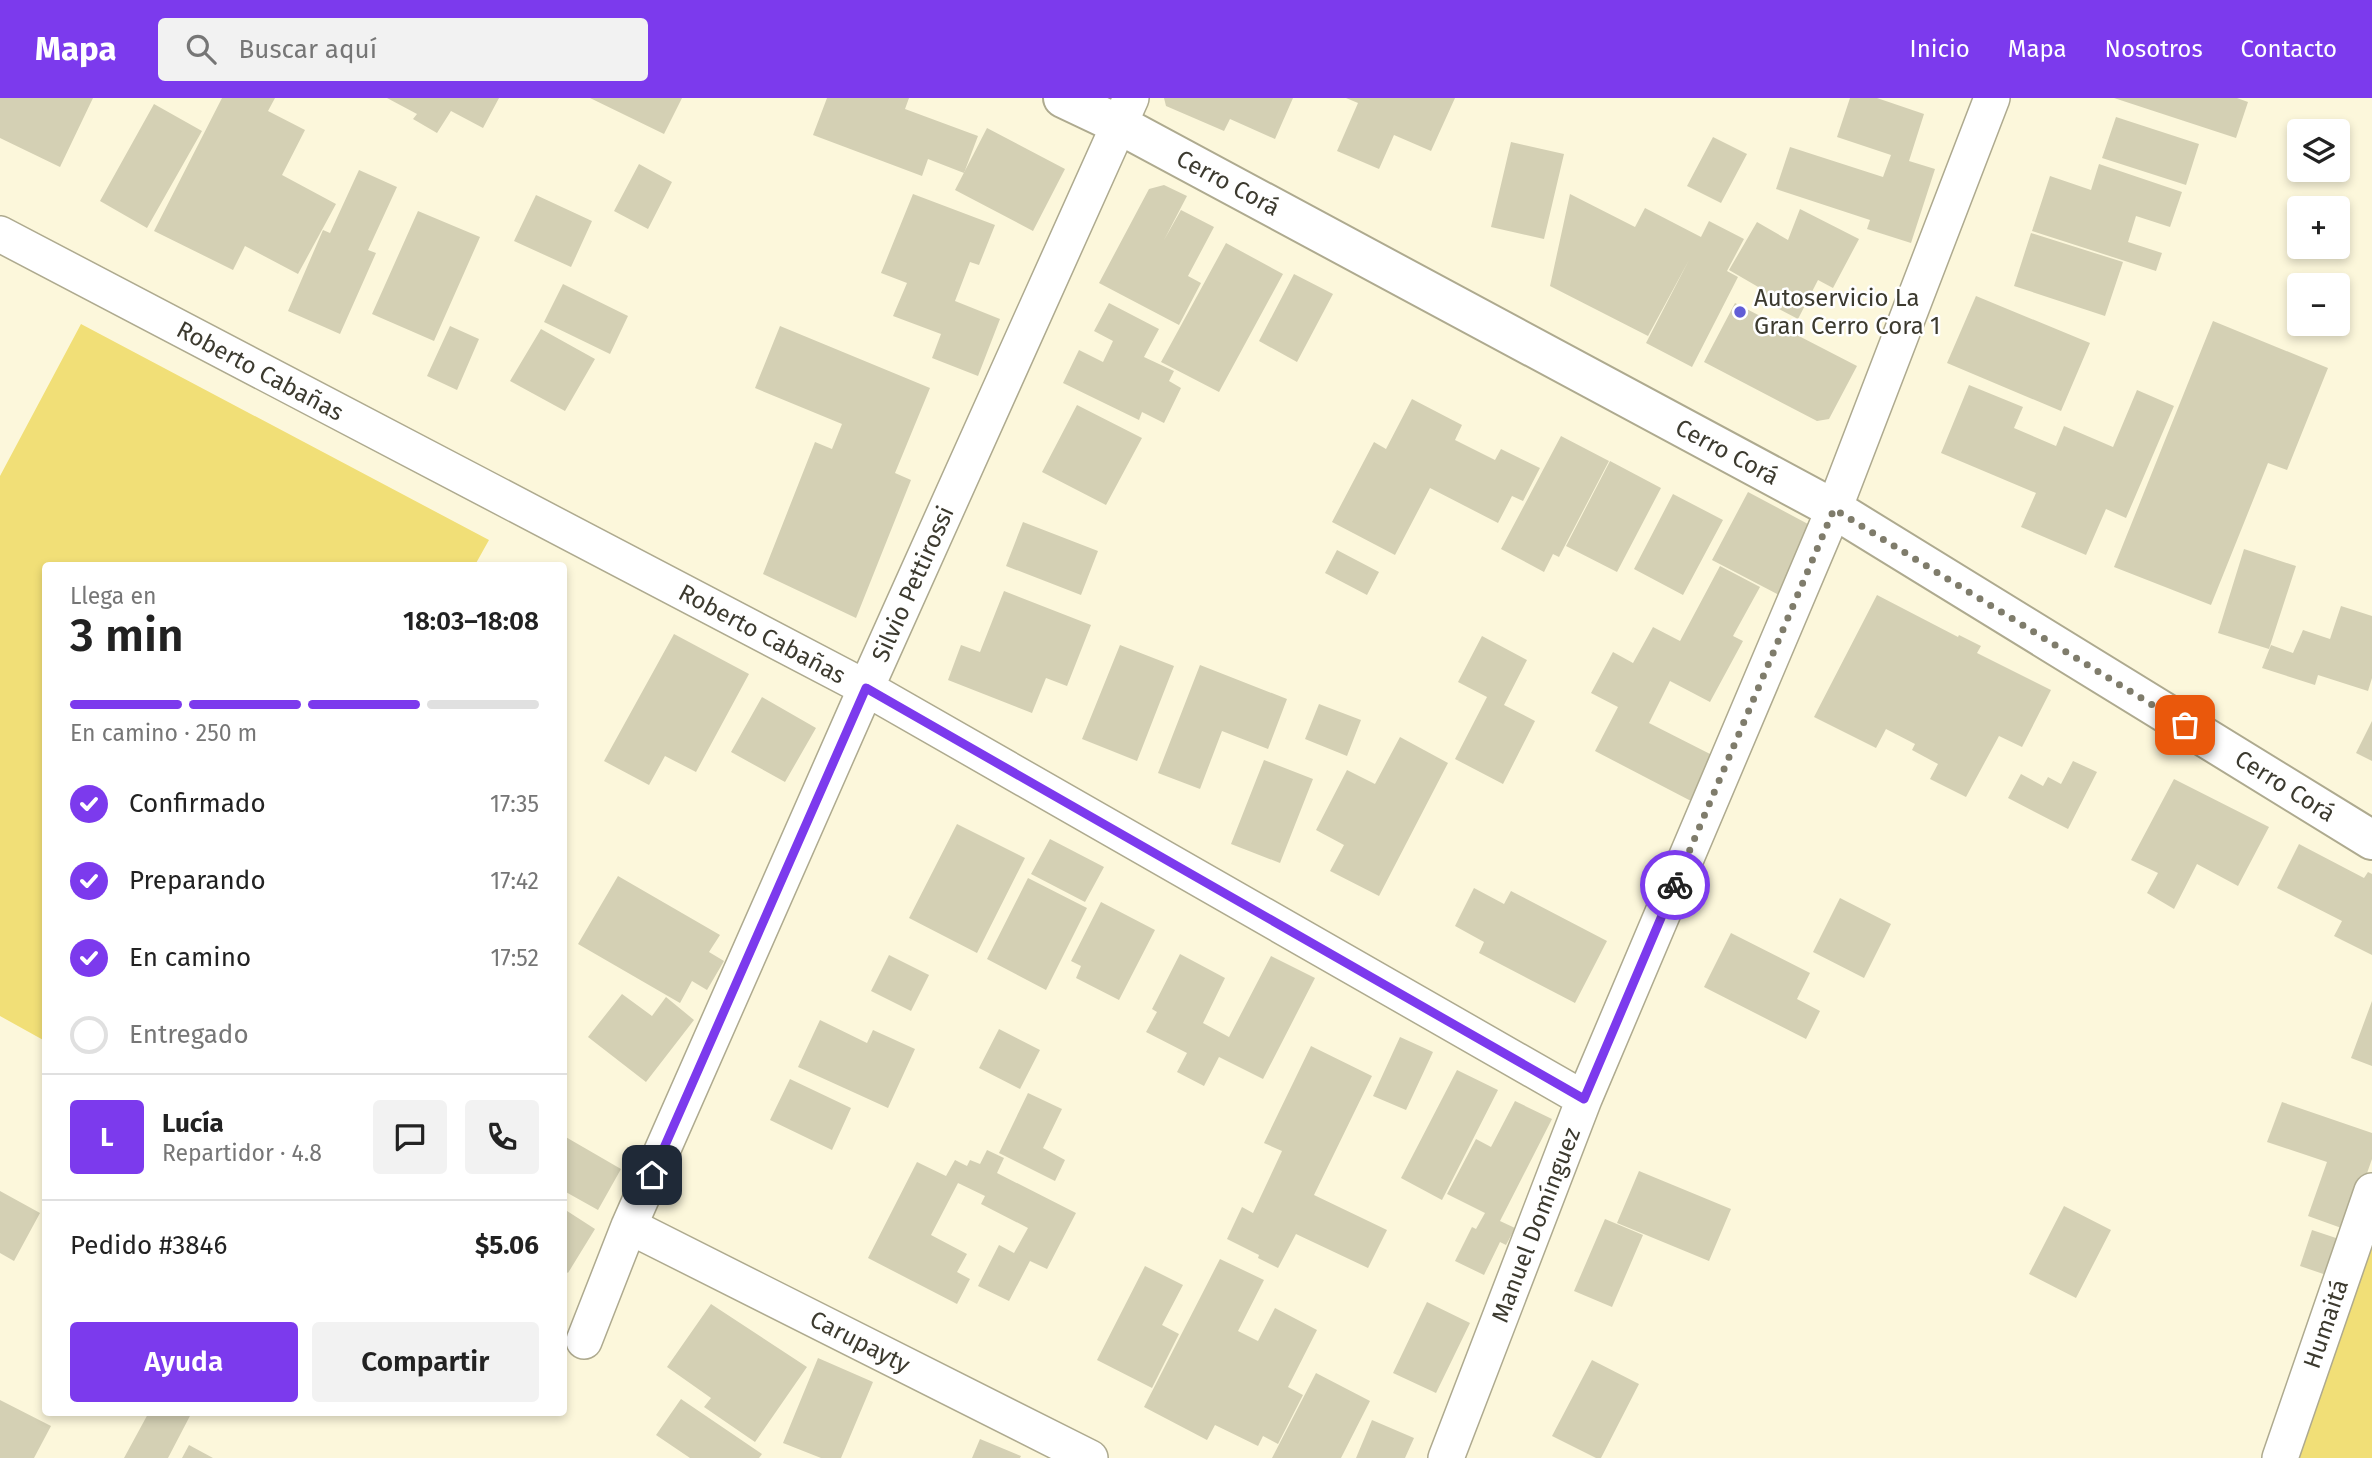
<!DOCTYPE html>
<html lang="es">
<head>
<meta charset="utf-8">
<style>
  :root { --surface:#fff; --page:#f2f2f2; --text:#222; --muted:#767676; --line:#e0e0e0; --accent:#7c3aed }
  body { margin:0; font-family:"Fira Sans",sans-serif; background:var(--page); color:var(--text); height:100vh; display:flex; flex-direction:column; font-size:26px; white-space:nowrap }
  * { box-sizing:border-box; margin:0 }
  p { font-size:23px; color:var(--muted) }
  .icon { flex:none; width:38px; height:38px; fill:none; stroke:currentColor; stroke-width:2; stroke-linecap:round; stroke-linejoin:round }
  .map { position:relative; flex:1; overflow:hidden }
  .side { position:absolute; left:42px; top:464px; width:525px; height:854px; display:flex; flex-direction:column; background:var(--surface); border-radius:7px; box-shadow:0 4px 10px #0003 }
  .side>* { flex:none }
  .controls { position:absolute; left:2287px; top:21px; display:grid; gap:14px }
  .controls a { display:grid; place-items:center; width:63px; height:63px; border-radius:7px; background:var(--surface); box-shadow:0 4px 10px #0003; font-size:35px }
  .pin { position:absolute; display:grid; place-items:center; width:60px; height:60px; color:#fff; margin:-30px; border-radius:14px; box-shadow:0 4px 10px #0006 }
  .courier { position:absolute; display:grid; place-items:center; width:70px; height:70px; margin:-35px; border:5px solid #7c3aed; border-radius:50%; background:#fff; color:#222; box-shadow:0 2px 9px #0007 }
  .headline em { font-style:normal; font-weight:600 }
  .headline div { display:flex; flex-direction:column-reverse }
  .headline { display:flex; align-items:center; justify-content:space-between; height:119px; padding:0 28px }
  h1 { font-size:46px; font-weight:600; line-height:52px }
  .bar { display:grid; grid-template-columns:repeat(4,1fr); gap:10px 7px; align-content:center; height:84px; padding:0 28px }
  .bar i { height:9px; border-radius:5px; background:var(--line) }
  .bar .selected { background:var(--accent) }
  .bar p { grid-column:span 4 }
  .line { display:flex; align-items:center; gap:18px; padding:0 28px; border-top:2px solid var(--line) }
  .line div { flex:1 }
  .round { display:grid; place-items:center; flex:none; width:74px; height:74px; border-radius:7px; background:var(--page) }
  ol { padding:0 28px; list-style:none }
  li { display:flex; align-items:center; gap:21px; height:77px }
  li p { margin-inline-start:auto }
  li .icon { padding:7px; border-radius:50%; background:var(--accent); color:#fff; stroke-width:4 }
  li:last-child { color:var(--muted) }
  li i { width:38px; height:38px; border:4px solid var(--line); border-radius:50% }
  .primary-button { display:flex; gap:14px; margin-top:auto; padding:14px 28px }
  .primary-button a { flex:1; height:80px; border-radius:7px; background:var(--accent); color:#fff; font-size:28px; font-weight:600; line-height:80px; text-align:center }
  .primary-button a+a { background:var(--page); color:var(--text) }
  header { display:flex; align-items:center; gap:42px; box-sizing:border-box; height:98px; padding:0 35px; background:var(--accent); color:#fff }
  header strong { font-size:33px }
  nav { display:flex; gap:38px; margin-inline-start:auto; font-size:24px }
  .search { width:490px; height:63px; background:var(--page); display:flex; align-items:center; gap:18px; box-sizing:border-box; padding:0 24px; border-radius:7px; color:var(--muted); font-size:26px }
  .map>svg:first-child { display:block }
</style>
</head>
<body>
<header>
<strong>Mapa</strong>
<div class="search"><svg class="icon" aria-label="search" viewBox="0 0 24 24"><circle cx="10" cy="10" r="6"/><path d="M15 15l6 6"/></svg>Buscar aquí</div>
<nav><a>Inicio</a><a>Mapa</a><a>Nosotros</a><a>Contacto</a></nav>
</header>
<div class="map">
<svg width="2372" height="1360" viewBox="0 0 2372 1360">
  <rect width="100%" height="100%" fill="#fcf7db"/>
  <path fill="#f1df77" d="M 81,226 L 489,442 L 475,467 L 46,467 L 45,943 L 0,918 L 0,378 Z
    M 2372,1112 L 2372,1360 L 2282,1360 Z"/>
  <path fill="#d4d0b4" d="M 0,0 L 93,0 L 60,69 L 0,40 Z
    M 222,0 L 275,0 L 268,13 L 305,32 L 282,77 L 336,106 L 298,176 L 245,148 L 233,172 L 154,133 Z
    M 387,0 L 499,0 L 483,30 L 451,13 L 437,35 L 413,21 L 417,16 Z
    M 590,0 L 682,0 L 664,36 Z
    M 827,0 L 909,0 L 905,11 L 978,38 L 964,75 L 928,61 L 922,78 L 813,37 Z
    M 1164,0 L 1293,0 L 1275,41 L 1230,21 L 1224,33 L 1166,8 Z
    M 1346,0 L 1455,0 L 1431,53 L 1394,37 L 1379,71 L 1337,53 L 1358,5 Z
    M 1850,0 L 1877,0 L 1924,16 L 1909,63 L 1935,71 L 1911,145 L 1867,131 L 1870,122 L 1776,91 L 1790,49 L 1883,79 L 1891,57 L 1837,39 Z
    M 2114,0 L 2237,0 L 2248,4 L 2236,40 Z
    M 154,6 L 202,33 L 147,130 L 100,103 Z
    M 2116,19 L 2199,46 L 2186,87 L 2102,60 Z
    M 987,30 L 1065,71 L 1033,133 L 955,92 Z
    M 1713,39 L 1747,56 L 1721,105 L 1687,88 Z
    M 1511,44 L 1564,56 L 1544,141 L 1491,129 Z
    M 639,66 L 672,84 L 648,131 L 614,113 Z
    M 2099,66 L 2182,94 L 2170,129 L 2136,118 L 2128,144 L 2162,155 L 2156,173 L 2032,133 L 2050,78 L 2091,92 Z
    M 359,72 L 397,89 L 368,152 L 376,155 L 340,236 L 288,213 L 323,132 L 330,135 Z
    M 1164,87 L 1187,98 L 1164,142 L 1181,112 L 1214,129 L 1188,178 L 1201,185 L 1179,227 L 1099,185 L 1149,91 Z
    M 913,96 L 995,127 L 979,167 L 970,164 L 955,203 L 1000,221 L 978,278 L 932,260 L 941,236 L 893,218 L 907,185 L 881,175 Z
    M 1570,96 L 1635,129 L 1645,110 L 1701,139 L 1709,123 L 1744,141 L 1727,173 L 1738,179 L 1692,269 L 1646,245 L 1689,162 L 1648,238 L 1550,188 Z
    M 536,97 L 592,123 L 571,169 L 514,143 Z
    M 1800,111 L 1859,141 L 1833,190 L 1818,182 L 1798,221 L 1756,199 L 1760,190 L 1729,172 L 1757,124 L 1788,142 Z
    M 418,113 L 480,139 L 434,243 L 372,216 Z
    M 2031,135 L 2123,164 L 2105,218 L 2014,188 Z
    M 1226,145 L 1283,176 L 1219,294 L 1161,264 Z
    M 1294,176 L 1333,196 L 1297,264 L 1259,243 Z
    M 563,186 L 628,218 L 610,256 L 544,224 Z
    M 1976,198 L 2090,245 L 2061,313 L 1947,265 Z
    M 1109,205 L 1159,231 L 1144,259 L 1174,273 L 1169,283 L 1181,290 L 1164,325 L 1142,314 L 1139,322 L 1063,285 L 1079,252 L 1103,264 L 1113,243 L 1094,233 Z
    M 1735,205 L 1857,268 L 1829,321 L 1817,323 L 1704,264 Z
    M 2213,223 L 2328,270 L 2287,372 L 2268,365 L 2211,507 L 2114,469 Z
    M 450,228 L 479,241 L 457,292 L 427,278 Z
    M 780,228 L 930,290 L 895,375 L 911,382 L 856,520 L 763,476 L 815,344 L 832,351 L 842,326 L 755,290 Z
    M 541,231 L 595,261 L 565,313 L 510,283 Z
    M 1969,287 L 2023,309 L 2014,330 L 2056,348 L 2064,328 L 2113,349 L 2137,292 L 2174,308 L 2126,420 L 2106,411 L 2086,457 L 2021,429 L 2036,395 L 1941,355 Z
    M 1412,301 L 1462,327 L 1455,342 L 1495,362 L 1501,351 L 1540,370 L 1523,403 L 1512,398 L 1498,425 L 1430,390 L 1395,457 L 1332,424 L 1374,344 L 1386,351 Z
    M 1077,307 L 1142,340 L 1106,407 L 1042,374 Z
    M 1561,338 L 1609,363 L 1559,459 L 1553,456 L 1544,474 L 1501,451 Z
    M 1610,363 L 1661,390 L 1617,474 L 1566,448 Z
    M 1748,394 L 1821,433 L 1785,500 L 1712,462 Z
    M 1673,396 L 1723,422 L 1683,497 L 1634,471 Z
    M 1023,424 L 1098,453 L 1081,497 L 1006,468 Z
    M 2244,451 L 2296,468 L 2269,551 L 2218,535 Z
    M 1337,452 L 1379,474 L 1367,497 L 1325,475 Z
    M 1720,468 L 1760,489 L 1733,538 L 1743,543 L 1710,604 L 1670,583 L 1649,625 L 1714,658 L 1691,703 L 1595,653 L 1618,609 L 1591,595 L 1613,554 L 1633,565 L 1653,529 L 1680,543 Z
    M 1004,493 L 1091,527 L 1067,588 L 1046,580 L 1032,615 L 948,582 L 961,547 L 980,554 Z
    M 1877,497 L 1958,539 L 1959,537 L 1981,548 L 1977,555 L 2051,592 L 2022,649 L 1999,638 L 1966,699 L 1930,681 L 1938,666 L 1912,652 L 1915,646 L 1886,631 L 1876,650 L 1814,619 Z
    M 2341,508 L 2372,518 L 2372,580 L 2368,593 L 2318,577 L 2315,587 L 2262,570 L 2271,547 L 2293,555 L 2303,532 L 2330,541 Z
    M 674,536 L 749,576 L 696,674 L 665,658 L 649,687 L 604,663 Z
    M 1482,538 L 1527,562 L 1504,607 L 1535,623 L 1503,686 L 1455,661 L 1487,599 L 1458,584 Z
    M 1120,547 L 1174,568 L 1137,663 L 1082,641 Z
    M 1200,567 L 1287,601 L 1268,651 L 1222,633 L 1200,691 L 1158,675 Z
    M 762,599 L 816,630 L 785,684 L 731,654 Z
    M 1319,606 L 1361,622 L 1347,658 L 1305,641 Z
    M 2372,623 L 2372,663 L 2356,655 Z
    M 1400,639 L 1448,665 L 1379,798 L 1330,773 L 1344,747 L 1316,732 L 1347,672 L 1375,686 Z
    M 1264,662 L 1313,681 L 1280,765 L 1231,746 Z
    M 2073,663 L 2097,674 L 2068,731 L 2008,700 L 2021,676 L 2043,688 L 2048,679 L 2061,686 Z
    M 2174,681 L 2269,729 L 2238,788 L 2197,766 L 2174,811 L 2147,795 L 2158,775 L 2131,762 Z
    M 957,726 L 1025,760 L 977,855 L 909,820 Z
    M 1050,741 L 1104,769 L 1085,804 L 1031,776 Z
    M 2299,746 L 2364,780 L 2368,774 L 2372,776 L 2372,857 L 2334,838 L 2342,823 L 2277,790 Z
    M 618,778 L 720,837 L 709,854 L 724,863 L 707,892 L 692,883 L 680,905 L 578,846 Z
    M 1028,780 L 1087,810 L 1046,892 L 987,861 Z
    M 1474,790 L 1504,806 L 1511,793 L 1607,843 L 1575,905 L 1479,855 L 1484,844 L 1455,828 Z
    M 1840,800 L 1891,826 L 1864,880 L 1813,854 Z
    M 1101,804 L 1155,832 L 1119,902 L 1076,880 L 1081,868 L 1071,863 Z
    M 1731,835 L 1810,875 L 1797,901 L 1820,913 L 1806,941 L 1704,889 Z
    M 1180,856 L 1225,880 L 1203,925 L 1229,939 L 1271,858 L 1315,880 L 1263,981 L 1219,959 L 1204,988 L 1177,974 L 1187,955 L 1146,934 L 1157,914 L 1152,911 Z
    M 889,857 L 929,877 L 911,913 L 871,893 Z
    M 622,896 L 652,918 L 666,899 L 694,922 L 646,984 L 588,939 Z
    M 2372,903 L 2372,968 L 2351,960 Z
    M 820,922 L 867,945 L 873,932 L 915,951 L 888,1010 L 798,969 Z
    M 999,931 L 1040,952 L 1020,991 L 979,970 Z
    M 1400,939 L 1433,954 L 1406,1012 L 1373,998 Z
    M 1311,948 L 1372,978 L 1314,1097 L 1387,1132 L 1368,1170 L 1296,1136 L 1278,1170 L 1258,1160 L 1259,1157 L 1227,1141 L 1242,1109 L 1253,1115 L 1282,1053 L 1264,1045 Z
    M 1457,972 L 1498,992 L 1442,1102 L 1401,1080 Z
    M 790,981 L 851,1010 L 832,1052 L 770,1022 Z
    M 1028,995 L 1062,1011 L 1043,1050 L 1065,1062 L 1055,1083 L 999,1055 Z
    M 1515,1003 L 1552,1021 L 1500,1123 L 1515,1130 L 1506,1147 L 1500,1144 L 1484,1177 L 1455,1163 L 1472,1129 L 1476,1131 L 1485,1115 L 1447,1096 L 1476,1041 L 1491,1049 Z
    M 2282,1004 L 2372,1035 L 2372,1061 L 2347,1132 L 2308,1118 L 2327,1064 L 2267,1044 Z
    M 564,1038 L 621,1071 L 598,1112 L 564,1093 Z
    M 987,1052 L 1004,1060 L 997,1075 L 1076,1115 L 1047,1171 L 1030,1163 L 1009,1203 L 978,1188 L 999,1147 L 1014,1155 L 1028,1130 L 981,1106 L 985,1098 L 958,1085 L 931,1137 L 967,1156 L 957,1174 L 970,1181 L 957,1206 L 868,1160 L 917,1064 L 946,1078 L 955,1062 L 967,1068 L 970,1062 L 980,1066 Z
    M 1639,1073 L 1731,1111 L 1709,1163 L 1617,1125 Z
    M 0,1093 L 40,1115 L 14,1163 L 0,1155 Z
    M 2064,1108 L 2111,1132 L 2076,1200 L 2029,1176 Z
    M 564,1111 L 595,1131 L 568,1175 L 564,1172 Z
    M 1605,1121 L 1643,1137 L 1612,1209 L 1574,1193 Z
    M 2312,1132 L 2351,1145 L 2338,1181 L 2300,1168 Z
    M 1220,1161 L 1264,1182 L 1238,1233 L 1258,1243 L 1275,1210 L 1317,1232 L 1288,1289 L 1303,1297 L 1278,1346 L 1263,1338 L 1258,1348 L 1215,1327 L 1207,1342 L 1144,1309 Z
    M 1145,1168 L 1183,1187 L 1162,1227 L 1179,1236 L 1152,1290 L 1097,1262 Z
    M 1427,1204 L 1470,1225 L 1436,1295 L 1393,1275 Z
    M 711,1206 L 807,1269 L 755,1344 L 704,1309 L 711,1300 L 667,1269 Z
    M 818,1260 L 873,1284 L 841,1360 L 821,1360 L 783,1345 Z
    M 1592,1262 L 1639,1286 L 1601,1360 L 1596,1360 L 1552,1338 Z
    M 1316,1275 L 1370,1303 L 1341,1360 L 1272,1360 Z
    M 681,1301 L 762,1356 L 759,1360 L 690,1360 L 656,1337 Z
    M 0,1302 L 51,1328 L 34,1360 L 0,1360 Z
    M 149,1314 L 192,1314 L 168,1360 L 124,1360 Z
    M 1372,1322 L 1414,1340 L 1405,1360 L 1356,1360 Z
    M 980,1341 L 1021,1358 L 1020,1360 L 972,1360 Z
    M 189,1347 L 213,1360 L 182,1360 Z"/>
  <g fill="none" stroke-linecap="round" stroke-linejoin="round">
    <defs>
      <path id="minor" d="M 0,136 L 866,590 L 1584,1001
        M 629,1128 L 1090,1360
        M 584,1243 L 629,1128 L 866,590 L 1131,0
        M 1446,1360 L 1584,1001 L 1834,411 L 1992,0
        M 2280,1360 L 2372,1093"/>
      <path id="tertiary" d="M 1063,0 L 1120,27 L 1834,411 L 2372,742"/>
    </defs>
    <use href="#minor" stroke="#aeaa8f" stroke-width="38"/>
    <use href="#tertiary" stroke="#aeaa8f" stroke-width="42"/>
    <use href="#minor" stroke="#fff" stroke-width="35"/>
    <use href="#tertiary" stroke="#fff" stroke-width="38"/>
  </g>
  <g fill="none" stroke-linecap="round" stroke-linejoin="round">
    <path stroke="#7f7c6b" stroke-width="7" stroke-dasharray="0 12.6" d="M 1675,787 L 1834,411 L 2185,627"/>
    <path stroke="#7c3aed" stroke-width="9" d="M 652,1077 L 866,590 L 1584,1001 L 1675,787"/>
  </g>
  <circle fill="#615dd6" stroke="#fff" stroke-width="2.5" cx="1740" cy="214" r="7"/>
  <g text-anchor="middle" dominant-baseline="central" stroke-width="5" stroke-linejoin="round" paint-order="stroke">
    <g font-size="24" fill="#3c3a2f" stroke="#fff">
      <text transform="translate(1228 85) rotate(28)">Cerro Corá</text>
      <text transform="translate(260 273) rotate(28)">Roberto Cabañas</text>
      <text transform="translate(1727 354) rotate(28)">Cerro Corá</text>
      <text transform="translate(913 486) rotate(-66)">Silvio Pettirossi</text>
      <text transform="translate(762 536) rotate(28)">Roberto Cabañas</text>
      <text transform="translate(2285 688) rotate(32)">Cerro Corá</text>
      <text transform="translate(1536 1127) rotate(-69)">Manuel Domínguez</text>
      <text transform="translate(2326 1226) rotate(-71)">Humaitá</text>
      <text transform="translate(860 1244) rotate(27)">Carupayty</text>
    </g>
    <g font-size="24" fill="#3c3a2f" stroke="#fff" text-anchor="start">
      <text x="1754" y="200">Autoservicio La<tspan x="1754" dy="28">Gran Cerro Cora 1</tspan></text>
    </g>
  </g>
</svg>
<div class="controls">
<a><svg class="icon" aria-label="layers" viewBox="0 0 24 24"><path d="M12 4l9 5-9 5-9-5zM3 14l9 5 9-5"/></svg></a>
<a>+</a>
<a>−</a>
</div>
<div class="pin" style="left:2185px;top:627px;background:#ea580c"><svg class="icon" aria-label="bag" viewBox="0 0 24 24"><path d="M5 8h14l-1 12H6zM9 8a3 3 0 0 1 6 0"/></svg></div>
<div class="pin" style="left:652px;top:1077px;background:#1f2937"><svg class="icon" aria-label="home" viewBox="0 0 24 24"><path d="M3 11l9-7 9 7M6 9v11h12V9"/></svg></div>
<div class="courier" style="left:1675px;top:787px"><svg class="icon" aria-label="bike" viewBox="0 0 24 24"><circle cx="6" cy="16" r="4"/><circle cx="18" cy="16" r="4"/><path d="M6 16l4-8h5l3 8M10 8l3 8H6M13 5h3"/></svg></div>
<section class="side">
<div class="headline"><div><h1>3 min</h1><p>Llega en</p></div><em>18:03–18:08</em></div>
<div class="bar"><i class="selected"></i><i class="selected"></i><i class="selected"></i><i></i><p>En camino · 250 m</p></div>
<ol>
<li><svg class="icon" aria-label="check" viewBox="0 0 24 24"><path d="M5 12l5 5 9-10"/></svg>Confirmado<p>17:35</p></li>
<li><svg class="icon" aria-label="check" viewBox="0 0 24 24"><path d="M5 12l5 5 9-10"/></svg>Preparando<p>17:42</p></li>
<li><svg class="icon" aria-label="check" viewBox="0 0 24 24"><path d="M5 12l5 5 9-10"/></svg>En camino<p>17:52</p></li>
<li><i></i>Entregado</li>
</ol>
<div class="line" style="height:126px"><b class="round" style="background:var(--accent);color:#fff">L</b><div><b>Lucía</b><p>Repartidor · 4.8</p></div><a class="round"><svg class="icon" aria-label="chat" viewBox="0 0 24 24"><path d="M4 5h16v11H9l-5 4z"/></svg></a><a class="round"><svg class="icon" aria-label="phone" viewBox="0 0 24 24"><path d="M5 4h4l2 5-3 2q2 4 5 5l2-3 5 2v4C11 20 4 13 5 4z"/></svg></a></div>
<div class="line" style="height:91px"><div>Pedido #3846</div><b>$5.06</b></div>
<div class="primary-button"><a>Ayuda</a><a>Compartir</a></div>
</section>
</div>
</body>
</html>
